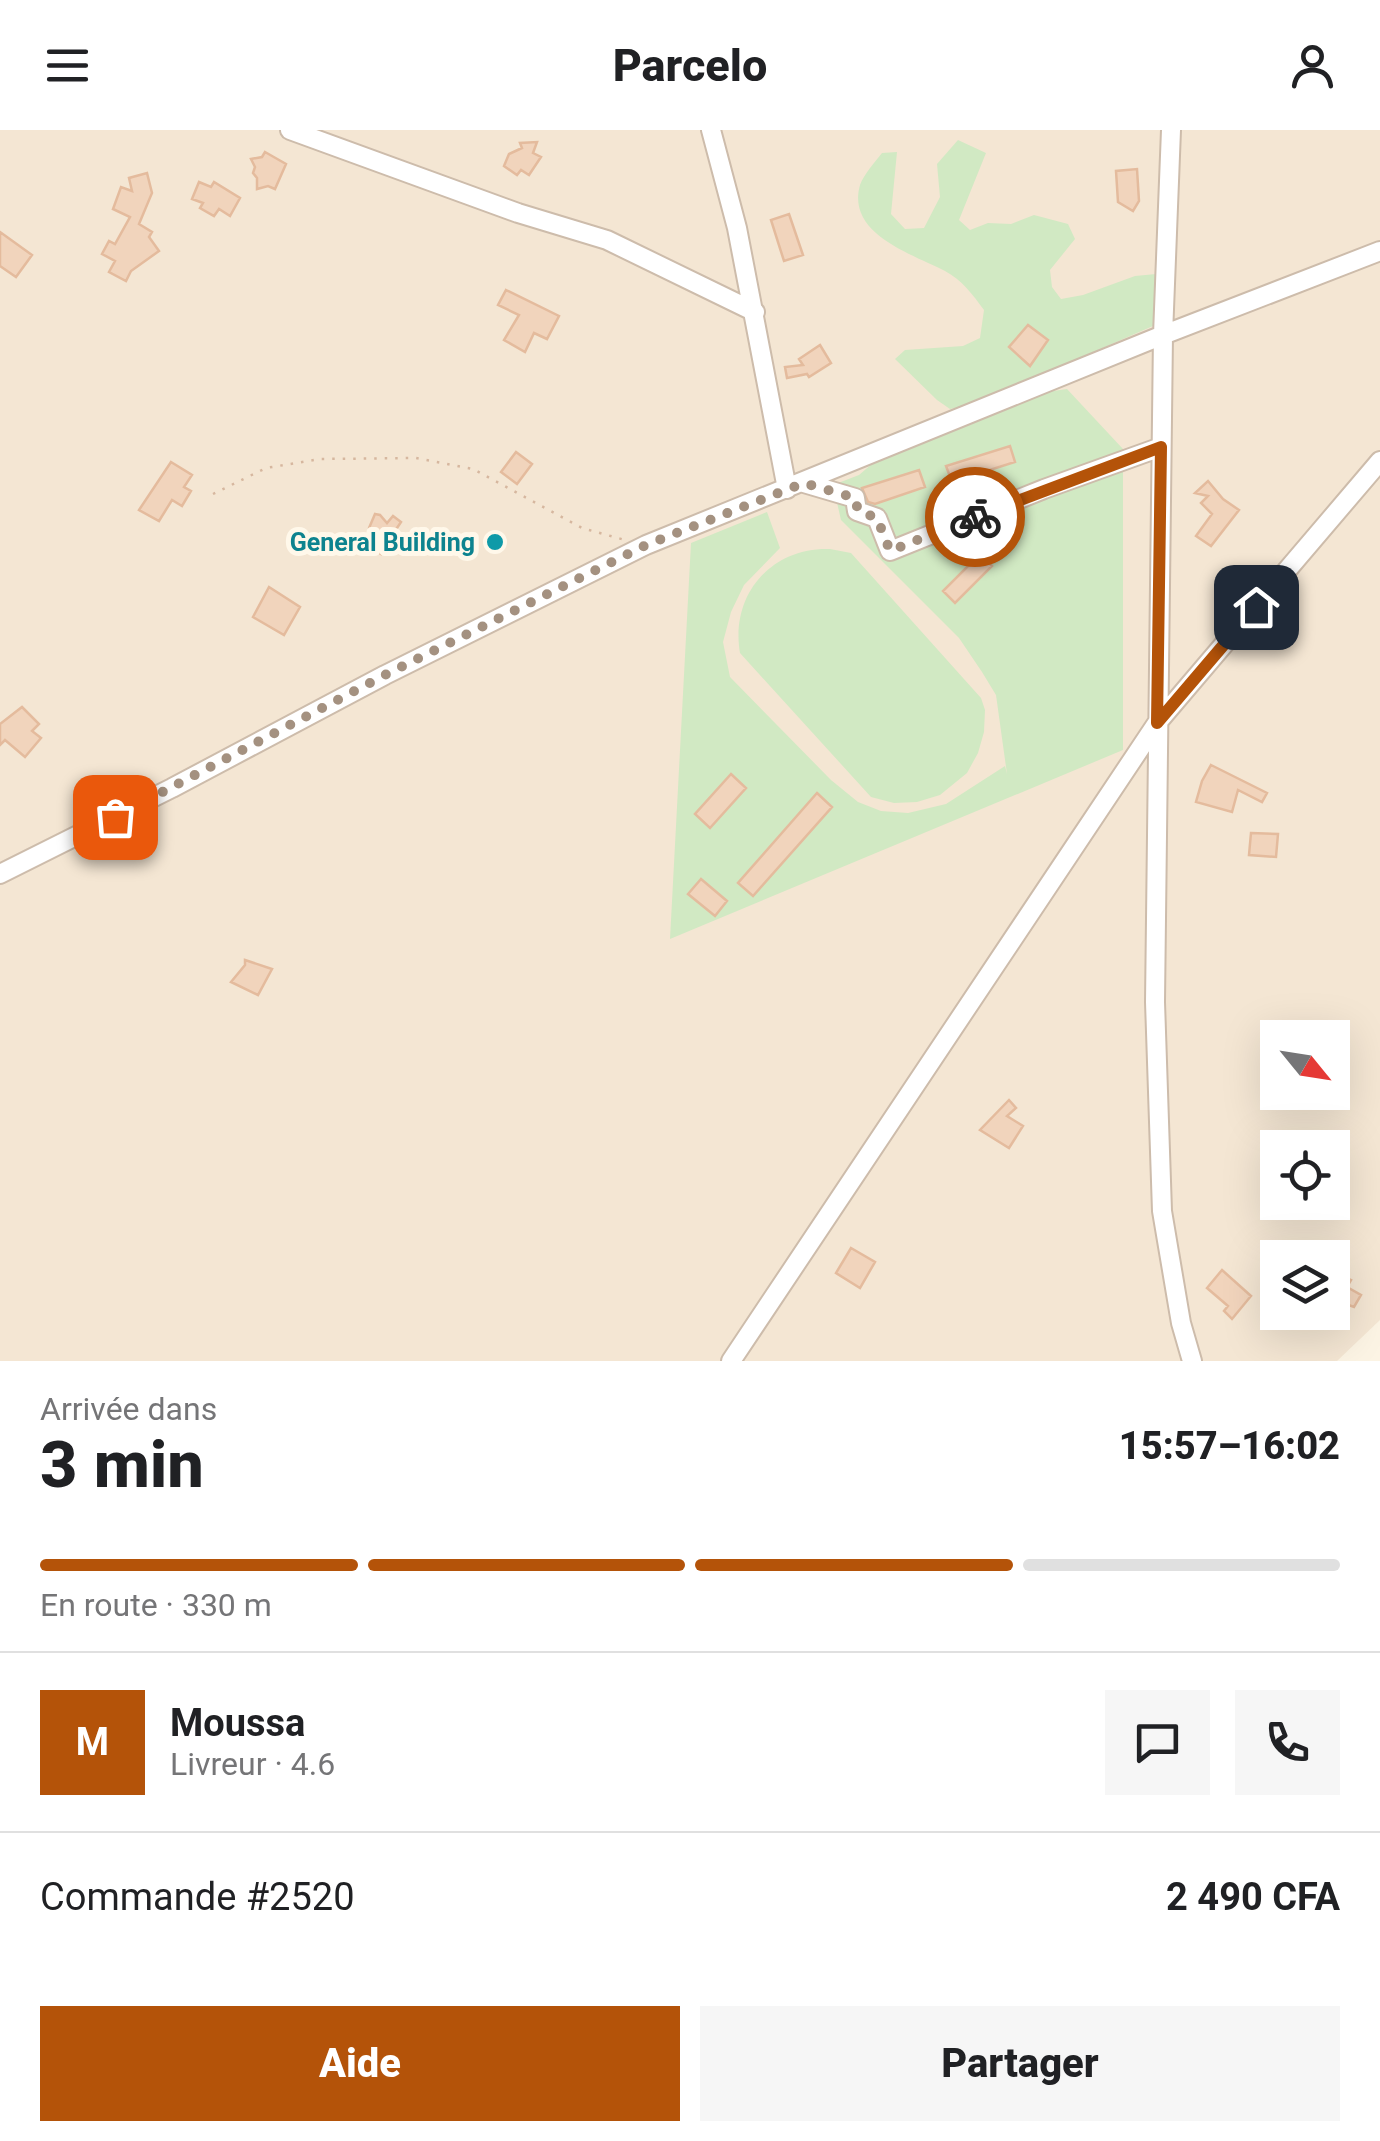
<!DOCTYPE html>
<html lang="fr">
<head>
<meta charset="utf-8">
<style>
  :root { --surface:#fff; --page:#f6f6f6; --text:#202124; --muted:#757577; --line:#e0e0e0; --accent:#b45309 }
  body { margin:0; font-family:Roboto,sans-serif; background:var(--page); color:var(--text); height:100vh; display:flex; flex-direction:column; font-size:38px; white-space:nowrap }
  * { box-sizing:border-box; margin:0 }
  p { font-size:32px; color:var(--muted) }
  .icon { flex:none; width:55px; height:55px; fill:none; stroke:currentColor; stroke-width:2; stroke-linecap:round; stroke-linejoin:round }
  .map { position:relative; height:1231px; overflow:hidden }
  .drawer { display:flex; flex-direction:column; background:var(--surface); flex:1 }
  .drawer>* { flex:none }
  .needle { width:65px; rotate:120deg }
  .controls { position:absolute; left:1260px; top:890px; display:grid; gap:20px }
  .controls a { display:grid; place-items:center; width:90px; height:90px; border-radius:0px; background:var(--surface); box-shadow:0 10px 40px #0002; font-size:50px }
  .pin { position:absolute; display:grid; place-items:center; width:85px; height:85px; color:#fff; margin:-42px; border-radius:20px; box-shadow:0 5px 15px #0006 }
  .courier { position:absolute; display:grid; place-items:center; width:100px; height:100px; margin:-50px; border:8px solid #b45309; border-radius:50%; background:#fff; color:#222; box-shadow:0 2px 12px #0007 }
  .summary em { font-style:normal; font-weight:800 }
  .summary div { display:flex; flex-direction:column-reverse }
  .summary { display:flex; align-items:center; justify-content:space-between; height:170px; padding:0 40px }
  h1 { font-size:65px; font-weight:800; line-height:75px }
  .bar { display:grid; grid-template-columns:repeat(4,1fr); gap:15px 10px; align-content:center; height:120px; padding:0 40px }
  .bar i { height:12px; border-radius:8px; background:var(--line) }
  .bar .current { background:var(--accent) }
  .bar p { grid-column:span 4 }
  .line { display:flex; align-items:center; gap:25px; padding:0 40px; border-top:2px solid var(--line) }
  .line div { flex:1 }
  .round { display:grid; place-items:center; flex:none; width:105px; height:105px; border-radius:0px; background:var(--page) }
  .cta { display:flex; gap:20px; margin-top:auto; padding:20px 40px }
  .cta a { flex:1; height:115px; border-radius:0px; background:var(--accent); color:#fff; font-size:40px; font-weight:800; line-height:115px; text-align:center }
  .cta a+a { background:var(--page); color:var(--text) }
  header { display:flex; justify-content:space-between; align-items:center; height:130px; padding:0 40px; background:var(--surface); font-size:45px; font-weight:800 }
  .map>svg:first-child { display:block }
</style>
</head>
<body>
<header><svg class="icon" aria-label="menu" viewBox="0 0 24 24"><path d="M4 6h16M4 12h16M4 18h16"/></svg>Parcelo<svg class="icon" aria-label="person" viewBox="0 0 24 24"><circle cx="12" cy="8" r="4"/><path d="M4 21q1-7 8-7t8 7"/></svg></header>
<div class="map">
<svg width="1380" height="1231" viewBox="0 0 1380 1231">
  <rect width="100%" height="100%" fill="#fcf4e4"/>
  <path fill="#f4e6d3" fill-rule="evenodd" d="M 0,0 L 1380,0 L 1380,1190 L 1337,1231 L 0,1231 ZM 1278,908 L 1332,908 L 1332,962 L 1278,962 ZM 1278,1018 L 1332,1018 L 1332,1072 L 1278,1072 ZM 1278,1128 L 1332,1128 L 1332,1182 L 1278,1182 Z"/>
  <path fill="#d1e9c3" d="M 958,10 L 986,23 L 959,90 L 970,100 L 988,93 L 1011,94 L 1034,85 L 1068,94 L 1075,109 L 1050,140 L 1052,157 L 1061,169 L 1083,165 L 1135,146 L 1156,144 L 1158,185 L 1153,196 L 974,274 L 950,279 L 937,270 L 895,229 L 905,220 L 963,216 L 980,208 L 984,180 C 973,165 962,150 945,141 C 912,124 846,104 860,55 C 864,44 875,32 882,23 L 897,22 L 891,84 L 905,99 L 924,98 L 940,67 L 937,34 Z
    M 1067,259 L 1123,319 L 1123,620 L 670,809 L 691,413 L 767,382 L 780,418 L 744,455 L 731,482 L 723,512 L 730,547 L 831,650 L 858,672 L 881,681 L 908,683 L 946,674 L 1005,636 L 1007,644 L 996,565 L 982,542 L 959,508 L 841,390 L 833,355 L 859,345 L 873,333 L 1040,263 Z
    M 830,419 L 851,423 L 981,568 L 985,580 L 984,602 L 978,623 L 967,643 L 940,665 L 917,672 L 894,673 L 871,667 L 740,523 C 730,465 771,417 830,419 Z"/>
  <path fill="#f1d4bc" stroke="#e4bb9d" stroke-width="2.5" d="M 537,12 L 533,23 L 541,27 L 529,45 L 521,40 L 517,45 L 504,36 L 509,24 L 522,18 L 520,13 Z
    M 265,22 L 286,34 L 275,59 L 268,56 L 257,59 L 257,48 L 253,43 L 255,37 L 251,29 L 262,27 Z
    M 1137,39 L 1139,71 L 1133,81 L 1118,72 L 1116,41 Z
    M 147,43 L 152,63 L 139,94 L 152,102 L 149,107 L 159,121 L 131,141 L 126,151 L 109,142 L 115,131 L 102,124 L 109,111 L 115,114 L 130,87 L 113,79 L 121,57 L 132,61 L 129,48 Z
    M 199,52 L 211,57 L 214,52 L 240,68 L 230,86 L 219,79 L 214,86 L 200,78 L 203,73 L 192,69 Z
    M 789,84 L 803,125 L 784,131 L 771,90 Z
    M 0,102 L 32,125 L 16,147 L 0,136 Z
    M 506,160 L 559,186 L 547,209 L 534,203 L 525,222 L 504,210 L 519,185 L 498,175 Z
    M 1028,195 L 1048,210 L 1030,236 L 1009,217 Z
    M 820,215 L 831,233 L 809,247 L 807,244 L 787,248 L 785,237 L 803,235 L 799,229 Z
    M 1010,316 L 1015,332 L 952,352 L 946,336 Z
    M 516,322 L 532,334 L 517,354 L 501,342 Z
    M 171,332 L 192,345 L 184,357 L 191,361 L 182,376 L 172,370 L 159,391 L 139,380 Z
    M 919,340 L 925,357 L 875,374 L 868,372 L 862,358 Z
    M 1208,351 L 1223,369 L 1239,380 L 1211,416 L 1196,406 L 1212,384 L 1201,373 L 1208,366 L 1195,363 Z
    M 375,384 L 380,385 L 387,393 L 393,386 L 401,392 L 395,401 L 398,403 L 392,418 L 385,415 L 381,424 L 367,416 L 373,404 L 369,398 Z
    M 980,424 L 992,436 L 955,473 L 943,461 Z
    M 269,457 L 300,477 L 284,505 L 253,487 Z
    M 22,577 L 39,594 L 32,601 L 41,608 L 25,627 L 5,610 L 0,615 L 0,594 Z
    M 1211,635 L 1267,663 L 1262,672 L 1238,660 L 1232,682 L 1196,672 L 1202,651 Z
    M 731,644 L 746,658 L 710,698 L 695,684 Z
    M 817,663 L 832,677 L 753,766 L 738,753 Z
    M 1251,703 L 1278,704 L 1276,727 L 1249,725 Z
    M 701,749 L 727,771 L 715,786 L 688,764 Z
    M 245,830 L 272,839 L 258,865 L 231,852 L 245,835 Z
    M 1009,970 L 1016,978 L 1007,986 L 1023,996 L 1009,1018 L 980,1000 Z
    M 851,1118 L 875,1132 L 860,1158 L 836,1143 Z
    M 1222,1140 L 1251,1166 L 1232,1189 L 1224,1181 L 1228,1176 L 1207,1158 Z
    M 1338,1144 L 1351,1150 L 1347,1157 L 1361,1165 L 1354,1177 L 1332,1169 L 1332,1154 Z"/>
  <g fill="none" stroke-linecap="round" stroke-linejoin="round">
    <defs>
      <path id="minor" d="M 290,0 L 518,83 L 607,110 L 755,182
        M 711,0 L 737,98 L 787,359
        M 1171,0 L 1163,205 L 1155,872 L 1162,1081 L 1181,1193 L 1192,1231
        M 804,353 L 855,368 L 857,381 L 877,388 L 890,421 L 1044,359 L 1161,317
        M 0,744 L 172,658 L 385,545 L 646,415 L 1163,205 L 1380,121
        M 731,1231 L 1157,593 L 1380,331"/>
    </defs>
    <use href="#minor" stroke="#cdbcab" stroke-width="22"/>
    <path stroke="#d6b79f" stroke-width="2.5" stroke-dasharray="2.5 8" stroke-linecap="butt" d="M 213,364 L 266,338 L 320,329 L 416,328 L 473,339 L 582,398 L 625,410"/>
    <use href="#minor" stroke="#fff" stroke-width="18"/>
  </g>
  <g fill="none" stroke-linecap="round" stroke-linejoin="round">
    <path stroke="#a49180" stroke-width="10" stroke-dasharray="0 18" d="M 115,687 L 385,545 L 646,415 L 804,353 L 855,368 L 858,381 L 877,388 L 890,421 L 975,387"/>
    <path stroke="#b45309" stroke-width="12" d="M 975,387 L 1161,317 L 1157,593 L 1256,477"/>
  </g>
  <circle fill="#0f9aa8" stroke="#fff8ea" stroke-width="4" cx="495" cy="412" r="10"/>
  <g text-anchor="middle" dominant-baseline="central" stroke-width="10" stroke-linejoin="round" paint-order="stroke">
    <g font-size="25" font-weight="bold" fill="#0d838f" stroke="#fff8ea" text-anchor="end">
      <text x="475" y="412">General Building</text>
    </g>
  </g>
</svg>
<div class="controls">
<a><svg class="needle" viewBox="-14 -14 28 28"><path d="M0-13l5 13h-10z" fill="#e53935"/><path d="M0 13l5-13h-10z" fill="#757577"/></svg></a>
<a><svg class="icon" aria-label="locate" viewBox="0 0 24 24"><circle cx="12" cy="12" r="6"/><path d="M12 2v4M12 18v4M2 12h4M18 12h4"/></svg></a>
<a><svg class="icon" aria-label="layers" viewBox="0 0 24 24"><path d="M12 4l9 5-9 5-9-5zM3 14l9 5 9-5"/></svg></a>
</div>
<div class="pin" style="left:115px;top:687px;background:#ea580c"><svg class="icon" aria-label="bag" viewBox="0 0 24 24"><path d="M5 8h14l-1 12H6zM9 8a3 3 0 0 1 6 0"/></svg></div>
<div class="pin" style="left:1256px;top:477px;background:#1f2937"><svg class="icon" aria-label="home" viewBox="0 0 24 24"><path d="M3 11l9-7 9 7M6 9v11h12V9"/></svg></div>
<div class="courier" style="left:975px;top:387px"><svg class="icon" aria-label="bike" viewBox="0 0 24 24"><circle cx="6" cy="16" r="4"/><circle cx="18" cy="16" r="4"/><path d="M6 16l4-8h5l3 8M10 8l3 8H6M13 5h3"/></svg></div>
</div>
<section class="drawer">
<div class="summary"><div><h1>3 min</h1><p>Arrivée dans</p></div><em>15:57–16:02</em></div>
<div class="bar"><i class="current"></i><i class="current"></i><i class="current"></i><i></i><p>En route · 330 m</p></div>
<div class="line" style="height:180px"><b class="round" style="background:var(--accent);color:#fff">M</b><div><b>Moussa</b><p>Livreur · 4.6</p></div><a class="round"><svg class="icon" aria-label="chat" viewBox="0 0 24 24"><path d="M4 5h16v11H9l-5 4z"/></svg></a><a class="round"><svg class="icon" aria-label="phone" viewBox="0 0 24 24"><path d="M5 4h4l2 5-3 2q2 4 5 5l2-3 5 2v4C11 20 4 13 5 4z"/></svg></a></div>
<div class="line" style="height:130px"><div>Commande #2520</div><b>2 490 CFA</b></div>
<div class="cta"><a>Aide</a><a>Partager</a></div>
</section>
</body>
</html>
